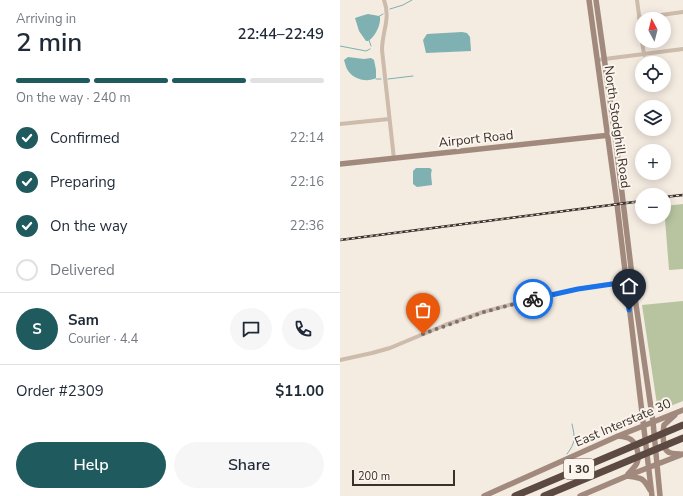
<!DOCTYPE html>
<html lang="en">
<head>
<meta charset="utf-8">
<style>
  :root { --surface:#fff; --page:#f6f6f7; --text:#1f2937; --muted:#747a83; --line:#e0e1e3; --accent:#1f5a5e }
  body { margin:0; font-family:"Nunito Sans",sans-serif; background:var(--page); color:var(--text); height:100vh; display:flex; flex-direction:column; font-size:15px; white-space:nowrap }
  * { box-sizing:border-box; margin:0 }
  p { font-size:13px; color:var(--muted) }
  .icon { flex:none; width:22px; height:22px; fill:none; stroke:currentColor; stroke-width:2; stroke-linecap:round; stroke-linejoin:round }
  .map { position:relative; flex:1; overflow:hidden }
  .sheet { display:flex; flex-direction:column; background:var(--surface); width:340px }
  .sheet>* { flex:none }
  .needle { width:26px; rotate:353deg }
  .tools { position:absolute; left:295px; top:12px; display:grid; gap:8px }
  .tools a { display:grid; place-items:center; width:36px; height:36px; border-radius:50%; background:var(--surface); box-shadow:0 2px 10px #0003; font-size:20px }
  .scale { position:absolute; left:12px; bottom:10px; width:103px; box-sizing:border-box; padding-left:4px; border:2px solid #3b302b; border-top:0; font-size:11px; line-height:14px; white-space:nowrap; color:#3b302b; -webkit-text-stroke:3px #fbf5ee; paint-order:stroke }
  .pin { position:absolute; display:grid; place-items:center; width:34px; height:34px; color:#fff; margin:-41px -17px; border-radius:50% 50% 50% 0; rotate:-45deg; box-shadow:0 0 4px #0007 }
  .pin .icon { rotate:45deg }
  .courier { position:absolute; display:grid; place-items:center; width:40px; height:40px; margin:-20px; border:3px solid #1a73e8; border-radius:50%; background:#fff; color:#222; box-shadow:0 1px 5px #0007 }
  .headline em { font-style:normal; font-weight:600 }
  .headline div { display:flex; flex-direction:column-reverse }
  .headline { display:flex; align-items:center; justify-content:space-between; height:68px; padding:0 16px }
  h1 { font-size:26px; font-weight:600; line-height:30px }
  .bar { display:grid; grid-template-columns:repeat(4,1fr); gap:6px 4px; align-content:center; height:48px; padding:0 16px }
  .bar i { height:5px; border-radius:3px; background:var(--line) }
  .bar .on { background:var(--accent) }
  .bar p { grid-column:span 4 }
  .line { display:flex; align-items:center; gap:10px; padding:0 16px; border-top:1px solid var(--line) }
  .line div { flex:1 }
  .round { display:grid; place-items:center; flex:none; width:42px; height:42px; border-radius:21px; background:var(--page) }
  ol { padding:0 16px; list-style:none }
  li { display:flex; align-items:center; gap:12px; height:44px }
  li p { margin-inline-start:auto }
  li .icon { padding:4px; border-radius:50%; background:var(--accent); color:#fff; stroke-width:4 }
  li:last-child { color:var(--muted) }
  li i { width:22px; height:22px; border:2px solid var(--line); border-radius:50% }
  .primary-button { display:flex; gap:8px; margin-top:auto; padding:8px 16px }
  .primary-button a { flex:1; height:46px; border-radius:24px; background:var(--accent); color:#fff; font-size:16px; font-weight:600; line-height:46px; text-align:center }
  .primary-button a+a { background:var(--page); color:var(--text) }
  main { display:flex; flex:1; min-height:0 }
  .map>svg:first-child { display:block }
</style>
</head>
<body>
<main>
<section class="sheet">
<div class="headline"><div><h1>2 min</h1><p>Arriving in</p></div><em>22:44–22:49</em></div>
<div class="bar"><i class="on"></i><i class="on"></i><i class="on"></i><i></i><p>On the way · 240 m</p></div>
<ol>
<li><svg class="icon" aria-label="check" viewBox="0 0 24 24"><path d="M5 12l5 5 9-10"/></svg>Confirmed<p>22:14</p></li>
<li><svg class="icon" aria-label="check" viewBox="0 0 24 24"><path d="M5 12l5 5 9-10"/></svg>Preparing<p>22:16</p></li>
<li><svg class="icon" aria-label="check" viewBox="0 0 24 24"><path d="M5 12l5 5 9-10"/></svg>On the way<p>22:36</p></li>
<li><i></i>Delivered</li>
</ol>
<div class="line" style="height:72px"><b class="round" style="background:var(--accent);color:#fff">S</b><div><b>Sam</b><p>Courier · 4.4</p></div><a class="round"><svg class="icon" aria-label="chat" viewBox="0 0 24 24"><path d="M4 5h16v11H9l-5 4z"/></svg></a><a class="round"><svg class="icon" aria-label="phone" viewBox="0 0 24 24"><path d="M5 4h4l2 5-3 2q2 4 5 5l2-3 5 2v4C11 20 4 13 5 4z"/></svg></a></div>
<div class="line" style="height:52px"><div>Order #2309</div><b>$11.00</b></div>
<div class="primary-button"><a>Help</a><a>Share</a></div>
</section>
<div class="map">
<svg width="343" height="496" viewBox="0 0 343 496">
  <rect width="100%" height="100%" fill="#f4ebe1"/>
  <path fill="#b8c4a0" d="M 343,204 L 343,269 L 329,270 L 324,206 Z
    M 343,301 L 343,401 L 318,411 L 302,305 Z"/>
  <path fill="#7fb0b2" d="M 28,14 L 39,16 L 40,17 C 41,25 35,37 28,41 L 26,41 L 19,31 L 15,18 L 21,16 Z
    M 122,32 L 127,33 L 130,37 L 131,51 L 86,53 L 83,40 L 87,34 Z
    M 8,57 L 24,59 L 31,58 L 34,60 L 36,70 L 36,78 C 27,83 12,79 7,69 C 6,67 5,63 4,60 Z
    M 76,168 L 90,168 L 92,170 C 90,174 92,180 92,185 L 77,187 L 73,184 L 73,171 Z"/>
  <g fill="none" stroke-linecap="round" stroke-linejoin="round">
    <path stroke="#7fb0b2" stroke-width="1" d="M 50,9 L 63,5 L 72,0
      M 38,17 L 43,14
      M 29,40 L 31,46
      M 0,46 L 26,51 L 30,49
      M 36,79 L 41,79
      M 48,79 L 73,76
      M 227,454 C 236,442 235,438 232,424"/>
    <path stroke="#cdbbac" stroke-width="4" d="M 44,0 C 51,19 42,31 42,50 L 54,159
      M 297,0 L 302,38
      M 299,18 L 343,12
      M 302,41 L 304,55
      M 257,60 L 343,49
      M 0,124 L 49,119
      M 0,360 L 32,353 L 50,348 L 105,325 L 143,312 L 180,302 L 237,289 L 288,281"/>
    <path stroke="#a18a7d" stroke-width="5.5" d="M 249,0 L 277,204 L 312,496
      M 256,0 L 275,135 L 293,284 L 313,422 L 320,496
      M 0,164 L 270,135
      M 335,415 L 324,425 C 323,431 322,446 327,451 C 330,454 336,454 340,454
      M 278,436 C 281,436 285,437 288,438 C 297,441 300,456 297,463 C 295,467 291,471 288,474
      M 287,476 C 301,478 303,477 310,490
      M 144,496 L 278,436 L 343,410
      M 240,496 L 287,476 L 343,454"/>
    <path stroke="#5c4a42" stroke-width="7" d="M 175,496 L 343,425
      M 204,496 L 343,438"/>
    <defs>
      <path id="rail" d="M 324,197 L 343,195
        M 0,240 L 302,201"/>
    </defs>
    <use href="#rail" stroke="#3b302b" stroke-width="2.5"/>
    <use href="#rail" stroke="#fbf5ee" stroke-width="1" stroke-dasharray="3" stroke-linecap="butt"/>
  </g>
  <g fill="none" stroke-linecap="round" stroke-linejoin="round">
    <path stroke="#7c716b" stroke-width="4" stroke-dasharray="0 7.2" d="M 83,334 L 144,312 L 193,299"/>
    <path stroke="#1a73e8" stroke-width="5" d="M 193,299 L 238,289 L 286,282 L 289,310"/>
  </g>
  <g text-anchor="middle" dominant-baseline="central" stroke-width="4" stroke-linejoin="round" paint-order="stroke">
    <rect fill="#fbf5ee" stroke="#756b66" stroke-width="1" x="224" y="459" width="30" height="20" rx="3"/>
    <g font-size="12" font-weight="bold" fill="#3b302b">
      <text x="239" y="469">I 30</text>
    </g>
    <g font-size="13" fill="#3b302b" stroke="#fbf5ee">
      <text transform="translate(277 127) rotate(82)">North Stodghill Road</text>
      <text transform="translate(136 139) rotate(-6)">Airport Road</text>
      <text transform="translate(283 423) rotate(-23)">East Interstate 30</text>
    </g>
  </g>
</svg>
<div class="tools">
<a><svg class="needle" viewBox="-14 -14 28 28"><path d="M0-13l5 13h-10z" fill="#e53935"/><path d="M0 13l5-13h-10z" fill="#747a83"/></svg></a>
<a><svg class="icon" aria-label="locate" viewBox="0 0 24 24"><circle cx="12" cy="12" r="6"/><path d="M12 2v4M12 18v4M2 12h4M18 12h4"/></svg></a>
<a><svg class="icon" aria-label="layers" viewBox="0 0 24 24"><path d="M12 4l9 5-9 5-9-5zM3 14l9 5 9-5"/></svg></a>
<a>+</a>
<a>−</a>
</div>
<div class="scale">200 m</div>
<div class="pin" style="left:83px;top:334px;background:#ea580c"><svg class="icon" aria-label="bag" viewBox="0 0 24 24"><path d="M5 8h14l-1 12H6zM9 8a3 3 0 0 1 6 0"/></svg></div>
<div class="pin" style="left:289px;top:310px;background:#1f2937"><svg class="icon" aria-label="home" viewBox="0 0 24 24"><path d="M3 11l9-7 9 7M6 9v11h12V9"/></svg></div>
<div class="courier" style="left:193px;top:299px"><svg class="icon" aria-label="bike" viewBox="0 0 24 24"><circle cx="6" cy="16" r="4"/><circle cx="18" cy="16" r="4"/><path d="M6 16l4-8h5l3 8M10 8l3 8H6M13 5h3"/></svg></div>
</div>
</main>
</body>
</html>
